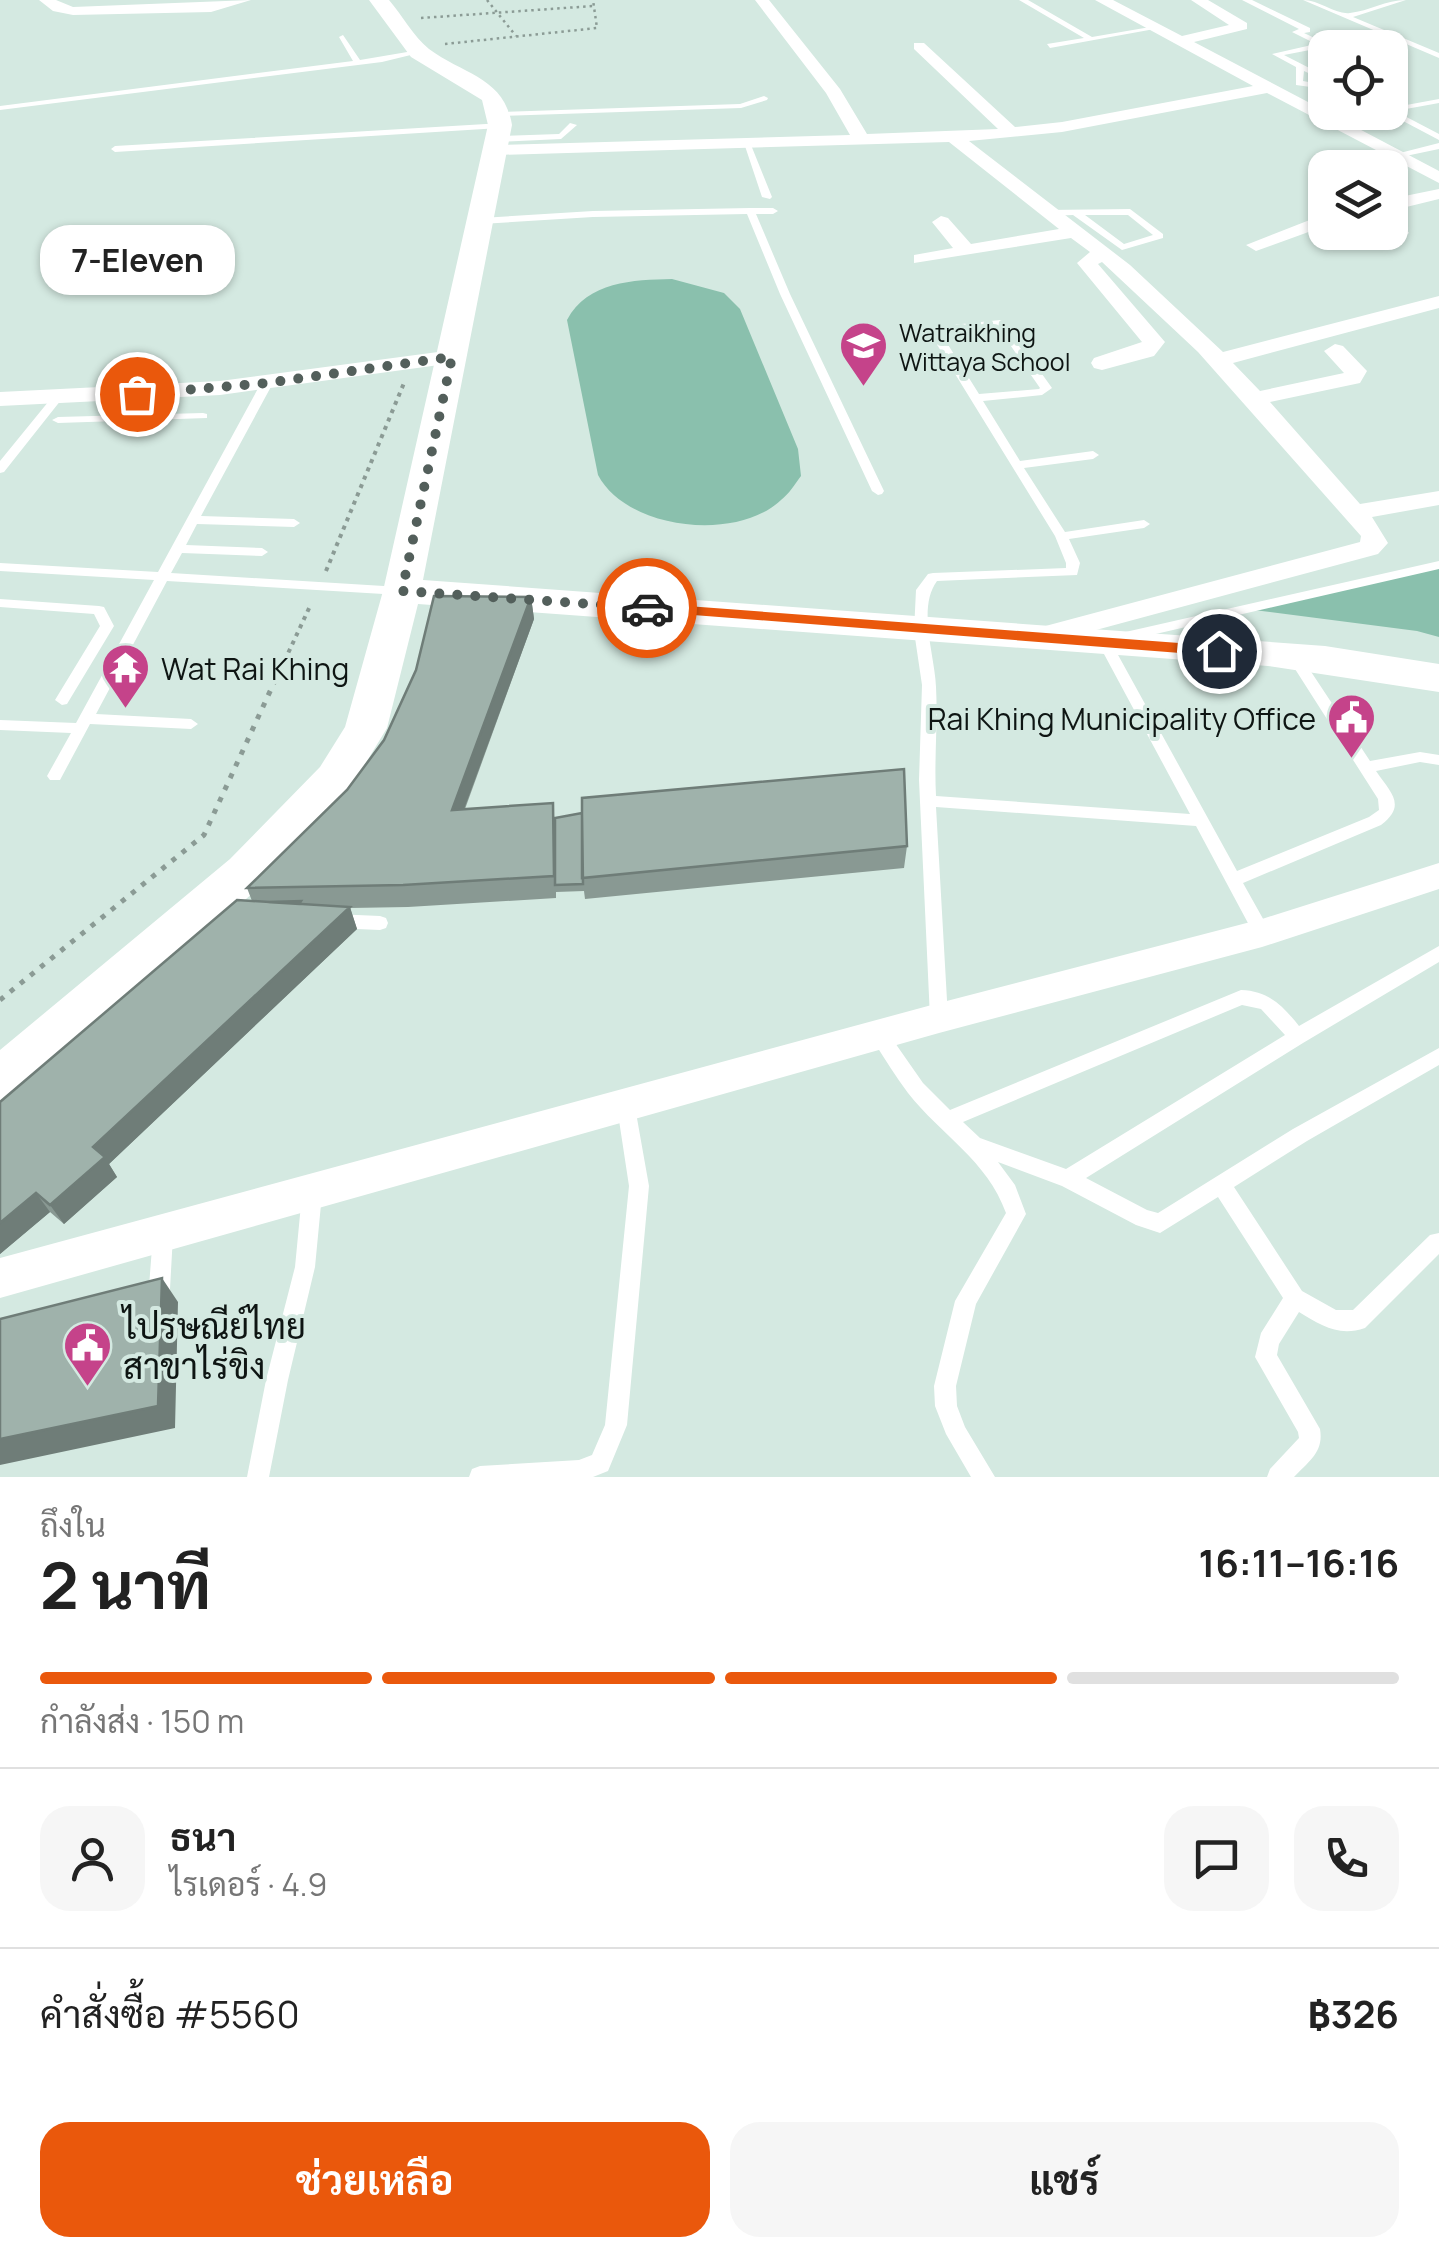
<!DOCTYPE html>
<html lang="th">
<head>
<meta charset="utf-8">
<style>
  :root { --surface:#fff; --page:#f6f6f6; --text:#222; --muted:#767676; --line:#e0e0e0; --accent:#ea580c }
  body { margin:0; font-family:Manrope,Sarabun,sans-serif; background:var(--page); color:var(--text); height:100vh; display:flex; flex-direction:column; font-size:38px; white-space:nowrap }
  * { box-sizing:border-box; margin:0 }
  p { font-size:32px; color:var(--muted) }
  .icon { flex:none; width:55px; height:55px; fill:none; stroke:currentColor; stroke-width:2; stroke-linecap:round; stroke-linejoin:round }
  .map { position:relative; height:1477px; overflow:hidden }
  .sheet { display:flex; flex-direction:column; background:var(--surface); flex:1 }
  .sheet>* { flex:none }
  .fabs { position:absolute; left:1308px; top:30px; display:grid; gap:20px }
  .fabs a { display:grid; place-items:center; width:100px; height:100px; border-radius:20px; background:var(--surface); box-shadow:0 2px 8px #0004; font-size:50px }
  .pin { position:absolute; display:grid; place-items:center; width:85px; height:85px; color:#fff; margin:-42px; border:5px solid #fff; border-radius:50%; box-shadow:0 2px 10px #0007 }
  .courier { position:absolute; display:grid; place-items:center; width:100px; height:100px; margin:-50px; border:8px solid #ea580c; border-radius:50%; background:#fff; color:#222; box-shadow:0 2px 12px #0007 }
  .bubble { position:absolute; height:70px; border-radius:30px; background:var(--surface); box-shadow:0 2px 8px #0004; font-size:32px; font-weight:700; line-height:70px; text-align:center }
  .summary em { font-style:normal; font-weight:700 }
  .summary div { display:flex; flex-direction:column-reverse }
  .summary { display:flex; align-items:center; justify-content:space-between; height:170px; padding:0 40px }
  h1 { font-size:65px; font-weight:700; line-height:75px }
  .bar { display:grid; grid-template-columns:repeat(4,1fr); gap:15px 10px; align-content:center; height:120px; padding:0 40px }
  .bar i { height:12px; border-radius:8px; background:var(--line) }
  .bar .active { background:var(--accent) }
  .bar p { grid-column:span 4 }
  .line { display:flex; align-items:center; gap:25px; padding:0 40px; border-top:2px solid var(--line) }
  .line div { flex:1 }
  .round { display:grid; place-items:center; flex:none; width:105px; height:105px; border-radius:30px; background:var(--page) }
  .cta { display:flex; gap:20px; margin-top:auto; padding:20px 40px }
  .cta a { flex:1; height:115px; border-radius:30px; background:var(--accent); color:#fff; font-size:40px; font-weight:700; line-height:115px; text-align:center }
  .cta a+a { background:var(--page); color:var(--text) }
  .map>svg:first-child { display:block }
</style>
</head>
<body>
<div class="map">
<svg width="1439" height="1477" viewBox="0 0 1439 1477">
  <rect width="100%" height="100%" fill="#d4e9e1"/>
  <path fill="#8ac0ad" d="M 672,279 L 724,293 L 740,309 L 798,449 L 801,476 C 795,484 789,494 781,500 C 737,542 627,530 598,475 L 567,320 C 588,281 633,280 672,279 Z
    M 1439,566 L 1439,637 L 1417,631 L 1254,610 Z"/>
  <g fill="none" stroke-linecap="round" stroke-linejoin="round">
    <path stroke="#8b9b95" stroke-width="2.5" stroke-dasharray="2.5 4" stroke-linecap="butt" d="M 487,0 L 516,36
      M 421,18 L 593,6
      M 445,44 L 597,28 L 593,0"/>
    <path stroke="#8b9b95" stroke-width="4" stroke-dasharray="4 5" stroke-linecap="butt" d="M 326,571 L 404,383
      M 277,677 L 311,604"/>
    <path stroke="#8b9b95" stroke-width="5" stroke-dasharray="5 8" stroke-linecap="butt" d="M 0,1000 L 204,835 L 278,674"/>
    <path fill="#fff" fill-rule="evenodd" d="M 1019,0 L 1028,0 L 1092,37 L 1156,26 L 1160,28 L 1050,48 L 1047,44 L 1084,38 Z
      M 1242,0 L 1252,0 L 1310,28 L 1310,32 L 1304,33 L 1325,43 L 1349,39 L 1346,43 L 1284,55 L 1325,76 L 1325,81 L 1304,71 L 1303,81 L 1325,85 L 1325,89 L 1296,85 L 1296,67 L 1272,54 L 1316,44 L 1292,32 L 1299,29 Z
      M 1303,0 C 1320,0 1335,15 1350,13 C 1369,11 1386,0 1406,0 L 1353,17 L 1439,53 L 1439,58 Z
      M 343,35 L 360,60 L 419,50 L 423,52 L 382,62 L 0,110 L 0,106 L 353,61 L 339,37 Z
      M 764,96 L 768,98 L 767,100 L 741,108 L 500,116 L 496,114 L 500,112 L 740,104 Z
      M 1439,99 L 1439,103 L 1395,111 L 1439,134 L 1439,140 L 1386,112 L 1390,112 L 1390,108 Z
      M 503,123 L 503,127 L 500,128 L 115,152 L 111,149 L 115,146 Z
      M 570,123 L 577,125 L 561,139 L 498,142 L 494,139 L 498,136 L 559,134 Z
      M 744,143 L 751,145 L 772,197 L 770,199 L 762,197 Z
      M 1439,143 L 1439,149 L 1396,158 L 1392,155 Z
      M 750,208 L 773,208 L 778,211 L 773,214 L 756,214 L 790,294 L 884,491 L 882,494 L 878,495 L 872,491 L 780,294 L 747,214 L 593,217 L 481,224 L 476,221 L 481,218 L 593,211 Z
      M 1130,209 L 1163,234 L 1163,238 L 1122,250 L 1073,215 L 1047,216 L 1042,213 L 1047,210 ZM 1085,215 L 1128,215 L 1153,235 L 1124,244 Z
      M 1000,320 L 1004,321 L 1052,388 L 1042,395 L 983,401 L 1020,461 L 1093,451 L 1099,455 L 1093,459 L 1024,468 L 1065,532 L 1144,520 L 1150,524 L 1144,528 L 1069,539 L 1080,563 L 1077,575 L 937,581 C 917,608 935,656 936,687 C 938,723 934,759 936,796 L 1190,814 L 1097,641 L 1099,638 L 1439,561 L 1439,569 L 1112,644 L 1237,871 L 1369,817 L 1379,810 L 1378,799 L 1288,658 L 1290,655 L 1300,655 L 1370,761 L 1420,752 L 1439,755 L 1439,765 L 1420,762 L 1376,771 C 1391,793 1407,805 1381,825 L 1243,883 L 1271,933 L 1268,938 L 1262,940 L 1256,938 L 1196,826 L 936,807 L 948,1018 L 945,1023 L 939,1026 L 933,1023 L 930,1018 L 919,780 L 922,685 L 914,631 L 916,590 L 928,574 L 933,573 L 1066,568 L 1066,563 L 1055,536 L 928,330 L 933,327 ZM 997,326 L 1040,388 L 1039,389 L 979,394 L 940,332 Z
      M 267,380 L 273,383 L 201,516 L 294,519 L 300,523 L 294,527 L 197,524 L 186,545 L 262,548 L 268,552 L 262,556 L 182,553 L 171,573 L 400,587 L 407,591 L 400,595 L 167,581 L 96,714 L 191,719 L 198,724 L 191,729 L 90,724 L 60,780 L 50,780 L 47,776 L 71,733 L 0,730 L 0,720 L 76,723 L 154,580 L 0,571 L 0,563 L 158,572 L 261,383 Z
      M 57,395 L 61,396 L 61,400 L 4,472 L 0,473 L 0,461 L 53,396 Z
      M 203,413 L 207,414 L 207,418 L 58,423 L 52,420 L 58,417 Z
      M 0,599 L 99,606 L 104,607 L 114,626 L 67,704 L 62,705 L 55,700 L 100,626 L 94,614 L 0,607 Z
      M 334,914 L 380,916 L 386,918 L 388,923 L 386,928 L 380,930 L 334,928 L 328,926 L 326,921 L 328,916 Z
      M 1439,946 L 1439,962 L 1303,1043 L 1086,1178 L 1147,1210 L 1158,1213 L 1293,1129 L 1439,1048 L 1439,1065 L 1307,1141 L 1234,1187 L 1302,1291 L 1336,1310 L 1353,1310 L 1430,1235 L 1439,1233 L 1439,1254 L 1365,1328 C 1338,1337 1321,1325 1299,1312 L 1279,1344 L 1277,1355 L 1320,1429 C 1324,1452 1309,1461 1294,1477 L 1267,1477 L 1270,1469 L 1299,1438 L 1298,1432 L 1255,1357 L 1261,1333 L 1283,1298 L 1218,1197 L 1160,1233 L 1136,1225 L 1062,1186 L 998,1162 L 1015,1185 L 1026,1214 L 976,1304 L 956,1386 L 957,1406 L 965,1427 L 995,1477 L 971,1477 L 946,1434 L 935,1406 L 934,1386 L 955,1301 L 1006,1213 C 987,1160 941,1135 908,1093 C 896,1077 885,1059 874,1042 L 871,1036 L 874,1030 L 880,1028 L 886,1030 L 923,1083 L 950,1110 L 1241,990 C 1269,991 1283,1006 1299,1026 ZM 1242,1005 L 1261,1009 L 1285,1035 L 1066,1169 L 980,1138 L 963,1122 Z
      M 626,1099 L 633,1101 L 635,1107 L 649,1186 L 627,1425 L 608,1471 L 593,1477 L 469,1477 L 472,1469 L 480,1466 L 579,1460 L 592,1455 L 605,1425 L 629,1186 L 617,1107 L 619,1101 Z
      M 312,1185 L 319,1187 L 322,1194 L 315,1267 L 288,1380 L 269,1477 L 247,1477 L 266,1380 L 295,1267 L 302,1194 L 305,1187 Z
      M 163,1225 L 170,1228 L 173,1235 L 168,1325 L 165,1333 L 157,1336 L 149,1333 L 146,1325 L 153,1235 L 156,1228 Z"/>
    <path fill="#fff" fill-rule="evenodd" d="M 39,0 L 56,0 L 73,7 L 251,0 L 211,12 L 73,15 L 53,11 Z
      M 755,0 L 769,0 L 840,89 L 867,134 L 998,129 L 914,49 L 914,43 L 924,43 L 1015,127 L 1062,122 L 1253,86 L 1095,0 L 1113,0 L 1182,36 L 1229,25 L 1191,0 L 1208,0 L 1247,23 L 1247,29 L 1194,42 L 1439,171 L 1439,183 L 1267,93 L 1062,132 L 969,141 L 1130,265 L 1223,352 L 1439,296 L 1439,308 L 1233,363 L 1260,391 L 1344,373 L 1324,351 L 1335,344 L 1343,346 L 1367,371 L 1360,383 L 1270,402 L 1360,504 L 1439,491 L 1439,505 L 1372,517 L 1388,543 L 1378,554 L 1033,647 L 1023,644 L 1019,638 L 1023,632 L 1360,542 L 1361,536 L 1198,352 L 1102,262 L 1098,264 L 1165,342 L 1154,356 L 1102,370 L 1094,368 L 1091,363 L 1094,358 L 1142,342 L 1077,263 L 1090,252 L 1071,238 L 914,263 L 914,255 L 953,248 L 932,222 L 941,216 L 948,218 L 971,244 L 1059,229 L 949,142 L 495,155 L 486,150 L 495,145 L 850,135 L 826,93 Z
      M 1439,189 L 1439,199 L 1390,211 L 1390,199 Z
      M 1325,214 L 1325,226 L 1256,251 L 1246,245 Z
      M 1390,228 L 1406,229 L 1409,233 C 1392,245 1364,244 1348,232 L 1390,232 Z
      M 453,350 L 461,352 L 464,357 L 461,362 L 220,395 L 0,406 L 0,392 L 220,381 Z
      M 1439,863 L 1439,889 L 1262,947 L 939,1033 L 0,1298 L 0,1258 L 939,1003 L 1262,919 Z"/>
    <path fill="#fff" fill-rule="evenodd" d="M 369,0 L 389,0 C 402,15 414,37 429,49 C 464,75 504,77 512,125 L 423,580 L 1325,646 L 1439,664 L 1439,692 L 1268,666 L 418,604 L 387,728 L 350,789 L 262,885 L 19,1098 L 0,1105 L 0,1050 L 230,859 L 320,767 L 345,727 L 383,591 L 488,125 L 482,100 L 411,57 Z"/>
  </g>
  <path fill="#899993" d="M 531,597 L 534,619 L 465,809 L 555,818 L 907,846 L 904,868 L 585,899 L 584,891 L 556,892 L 556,898 L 408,907 L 350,908 L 357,929 L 109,1164 L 117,1177 L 64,1224 L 50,1212 L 0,1254 L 0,1102 L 252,901 L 247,888 L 347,790 Z"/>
  <path fill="#6f7d78" d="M 531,597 L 534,619 L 456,831 L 452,810 Z
    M 350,907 L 357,929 L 109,1164 L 117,1177 L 64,1224 L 50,1205 L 93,1147 Z
    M 36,1193 L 50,1212 L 0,1254 L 0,1223 Z
    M 162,1278 L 178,1302 L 175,1428 L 0,1465 L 0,1439 Z"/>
  <path fill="#9fb2ab" stroke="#6f7d78" stroke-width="2.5" d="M 434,596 L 531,597 L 452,810 L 553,803 L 554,876 L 403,885 L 247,888 L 347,790 L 384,740 L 416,670 Z
    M 904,769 L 907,846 L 582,878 L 582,798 Z
    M 582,813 L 583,884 L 555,885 L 555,818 Z
    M 237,900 L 350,907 L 93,1147 L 105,1157 L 50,1205 L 36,1193 L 0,1223 L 0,1102 Z
    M 301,901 L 299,904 L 267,902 Z
    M 162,1278 L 158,1406 L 0,1439 L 0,1319 Z"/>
  <path fill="#ea580c" d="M 647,603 L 1219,646 L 1226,651 L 1219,656 L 642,611 L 642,604 Z"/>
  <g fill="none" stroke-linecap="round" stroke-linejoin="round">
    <path stroke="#535f5b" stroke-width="10" stroke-dasharray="0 18" d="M 137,394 L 267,383 L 452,357 L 402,591 L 647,608"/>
  </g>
  <defs>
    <symbol id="school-pin" viewBox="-11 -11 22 30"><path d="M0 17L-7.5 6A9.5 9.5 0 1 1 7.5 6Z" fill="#c5438a" stroke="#d4e9e1"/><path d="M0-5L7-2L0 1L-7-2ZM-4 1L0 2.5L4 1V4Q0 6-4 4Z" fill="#fff"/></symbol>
    <symbol id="temple-pin" viewBox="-11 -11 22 30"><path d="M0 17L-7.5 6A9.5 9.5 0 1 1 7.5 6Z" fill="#c5438a" stroke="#d4e9e1"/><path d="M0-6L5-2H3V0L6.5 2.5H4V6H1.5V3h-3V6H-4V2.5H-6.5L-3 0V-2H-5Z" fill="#fff"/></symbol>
    <symbol id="civic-pin" viewBox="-11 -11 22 30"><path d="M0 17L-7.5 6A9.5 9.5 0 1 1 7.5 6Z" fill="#c5438a" stroke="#d4e9e1"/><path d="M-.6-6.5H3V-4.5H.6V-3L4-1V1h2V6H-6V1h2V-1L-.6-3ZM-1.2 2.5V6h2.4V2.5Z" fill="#fff"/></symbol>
  </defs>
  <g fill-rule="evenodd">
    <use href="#school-pin" x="836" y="318" width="55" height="75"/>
    <use href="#temple-pin" x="98" y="640" width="55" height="75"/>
    <use href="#civic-pin" x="1324" y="690" width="55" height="75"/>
    <use href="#civic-pin" x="60" y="1318" width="55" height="75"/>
  </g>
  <g text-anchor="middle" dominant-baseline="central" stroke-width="8" stroke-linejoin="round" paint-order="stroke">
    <g font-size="25" fill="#0e1513" stroke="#d4e9e1" text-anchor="start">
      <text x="899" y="332">Watraikhing<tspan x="899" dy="29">Wittaya School</tspan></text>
    </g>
    <g font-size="30" fill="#0e1513" stroke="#d4e9e1" text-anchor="start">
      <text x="161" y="668">Wat Rai Khing</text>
      <text x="1316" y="718" text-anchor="end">Rai Khing Municipality Office</text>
    </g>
    <g font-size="35" fill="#0e1513" stroke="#d4e9e1" text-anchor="start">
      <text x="123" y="1326">ไปรษณีย์ไทย<tspan x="123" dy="40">สาขาไร่ขิง</tspan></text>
    </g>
  </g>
</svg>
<div class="fabs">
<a><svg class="icon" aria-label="locate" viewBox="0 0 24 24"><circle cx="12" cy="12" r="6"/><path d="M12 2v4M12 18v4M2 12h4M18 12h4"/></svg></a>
<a><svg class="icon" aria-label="layers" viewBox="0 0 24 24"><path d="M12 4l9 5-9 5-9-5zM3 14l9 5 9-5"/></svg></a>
</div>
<div class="pin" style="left:137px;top:394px;background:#ea580c"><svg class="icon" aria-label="bag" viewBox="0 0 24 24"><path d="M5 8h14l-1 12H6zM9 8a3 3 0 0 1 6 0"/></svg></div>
<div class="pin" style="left:1219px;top:651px;background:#1f2937"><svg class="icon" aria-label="home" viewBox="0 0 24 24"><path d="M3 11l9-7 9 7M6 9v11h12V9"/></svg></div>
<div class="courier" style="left:647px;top:608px"><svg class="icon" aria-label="car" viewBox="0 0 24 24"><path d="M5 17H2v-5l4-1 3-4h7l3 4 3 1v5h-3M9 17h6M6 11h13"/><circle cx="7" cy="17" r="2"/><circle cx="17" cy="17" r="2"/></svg></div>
<div class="bubble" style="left:40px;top:225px;width:195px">7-Eleven</div>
</div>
<section class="sheet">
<div class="summary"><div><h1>2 นาที</h1><p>ถึงใน</p></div><em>16:11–16:16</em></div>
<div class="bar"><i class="active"></i><i class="active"></i><i class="active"></i><i></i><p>กำลังส่ง · 150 m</p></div>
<div class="line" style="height:180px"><a class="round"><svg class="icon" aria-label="person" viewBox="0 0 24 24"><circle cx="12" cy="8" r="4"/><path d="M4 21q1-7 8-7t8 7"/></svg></a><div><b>ธนา</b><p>ไรเดอร์ · 4.9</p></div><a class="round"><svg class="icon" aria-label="chat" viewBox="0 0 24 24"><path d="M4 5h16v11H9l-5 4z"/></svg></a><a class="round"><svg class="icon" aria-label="phone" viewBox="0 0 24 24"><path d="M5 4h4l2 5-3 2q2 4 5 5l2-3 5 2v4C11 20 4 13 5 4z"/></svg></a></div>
<div class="line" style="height:130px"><div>คำสั่งซื้อ #5560</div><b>฿326</b></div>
<div class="cta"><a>ช่วยเหลือ</a><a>แชร์</a></div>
</section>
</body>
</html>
